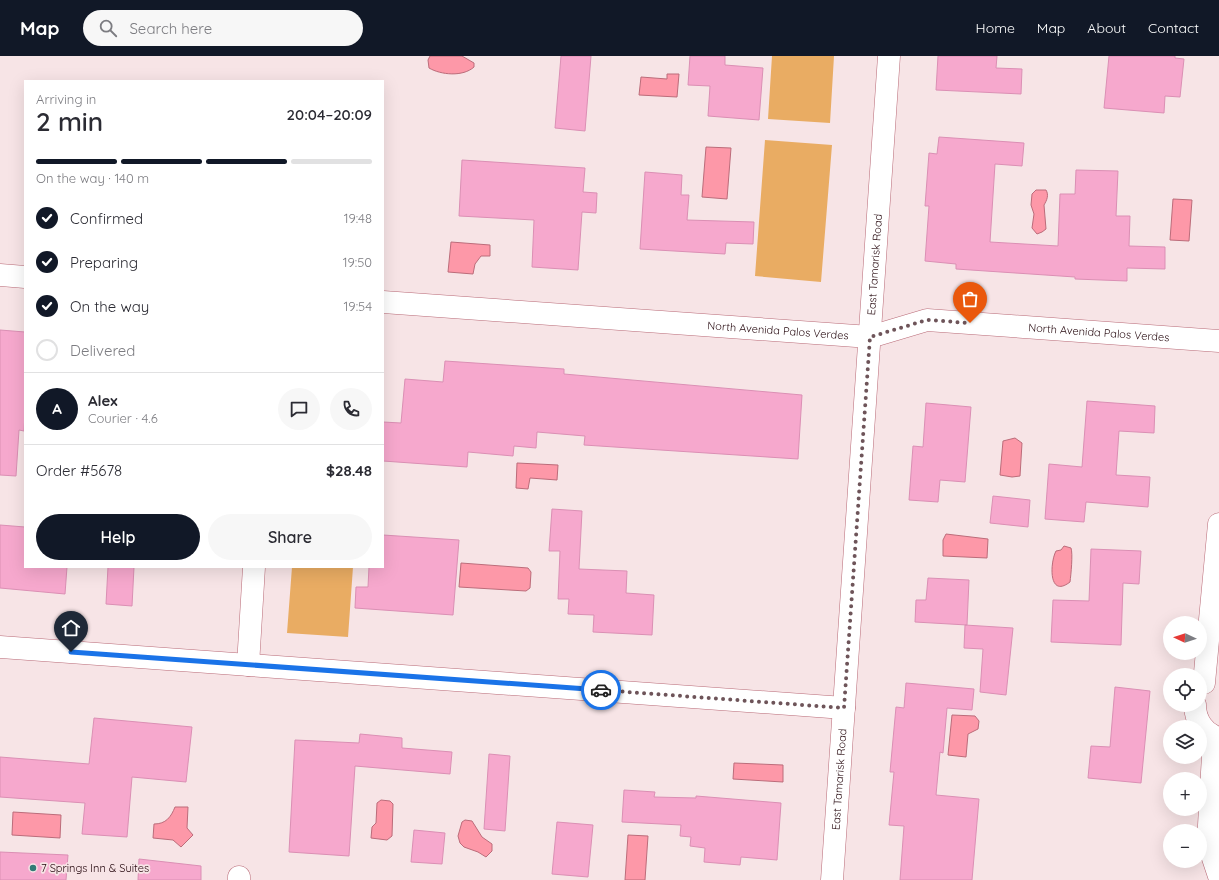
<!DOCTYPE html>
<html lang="en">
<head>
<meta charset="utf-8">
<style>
  :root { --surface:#fff; --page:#f7f7f7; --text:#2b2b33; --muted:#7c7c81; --line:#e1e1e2; --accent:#111827 }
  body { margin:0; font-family:Quicksand,sans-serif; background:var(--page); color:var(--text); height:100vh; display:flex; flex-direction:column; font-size:15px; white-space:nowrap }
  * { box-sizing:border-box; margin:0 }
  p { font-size:13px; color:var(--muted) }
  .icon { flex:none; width:22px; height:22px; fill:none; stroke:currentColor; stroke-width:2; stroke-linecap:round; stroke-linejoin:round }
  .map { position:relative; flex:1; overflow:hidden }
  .drawer { position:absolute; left:24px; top:24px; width:360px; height:488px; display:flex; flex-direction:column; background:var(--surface); border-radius:0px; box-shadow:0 4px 16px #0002 }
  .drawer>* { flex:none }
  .needle { width:26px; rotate:274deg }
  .buttons { position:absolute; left:1163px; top:560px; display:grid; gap:8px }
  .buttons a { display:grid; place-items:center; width:44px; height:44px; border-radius:50%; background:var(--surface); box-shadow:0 4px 16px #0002; font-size:20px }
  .pin { position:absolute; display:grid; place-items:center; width:34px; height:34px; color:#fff; margin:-41px -17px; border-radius:50% 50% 50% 0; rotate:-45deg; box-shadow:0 0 4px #0007 }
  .pin .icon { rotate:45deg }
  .courier { position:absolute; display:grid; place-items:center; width:40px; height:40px; margin:-20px; border:3px solid #1a73e8; border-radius:50%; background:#fff; color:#222; box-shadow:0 1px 5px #0007 }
  .headline em { font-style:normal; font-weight:600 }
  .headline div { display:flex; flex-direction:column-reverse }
  .headline { display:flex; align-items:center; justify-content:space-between; height:68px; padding:0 12px }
  h1 { font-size:26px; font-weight:600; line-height:30px }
  .bar { display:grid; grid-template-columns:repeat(4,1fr); gap:6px 4px; align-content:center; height:48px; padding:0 12px }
  .bar i { height:5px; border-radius:3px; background:var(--line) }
  .bar .on { background:var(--accent) }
  .bar p { grid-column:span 4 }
  .line { display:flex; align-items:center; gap:10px; padding:0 12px; border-top:1px solid var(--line) }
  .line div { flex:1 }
  .round { display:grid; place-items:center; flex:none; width:42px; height:42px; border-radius:21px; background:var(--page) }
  ol { padding:0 12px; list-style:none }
  li { display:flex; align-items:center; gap:12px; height:44px }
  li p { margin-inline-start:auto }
  li .icon { padding:4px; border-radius:50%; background:var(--accent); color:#fff; stroke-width:4 }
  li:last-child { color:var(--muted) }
  li i { width:22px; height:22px; border:2px solid var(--line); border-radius:50% }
  .action { display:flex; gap:8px; margin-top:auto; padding:8px 12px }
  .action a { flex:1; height:46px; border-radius:24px; background:var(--accent); color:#fff; font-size:16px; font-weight:600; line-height:46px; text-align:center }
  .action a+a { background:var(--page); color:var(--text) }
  header { display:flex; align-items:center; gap:24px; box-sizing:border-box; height:56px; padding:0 20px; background:var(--accent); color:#fff }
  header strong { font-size:19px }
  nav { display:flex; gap:22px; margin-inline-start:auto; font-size:14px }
  .search { width:280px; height:36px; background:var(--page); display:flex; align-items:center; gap:10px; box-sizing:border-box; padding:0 14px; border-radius:22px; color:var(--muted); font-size:15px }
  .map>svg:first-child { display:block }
</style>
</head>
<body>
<header>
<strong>Map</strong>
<div class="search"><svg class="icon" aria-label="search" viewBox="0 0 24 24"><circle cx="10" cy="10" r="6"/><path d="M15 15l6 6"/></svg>Search here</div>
<nav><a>Home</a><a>Map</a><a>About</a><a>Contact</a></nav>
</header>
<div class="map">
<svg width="1219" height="824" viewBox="0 0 1219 824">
  <rect width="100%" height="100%" fill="#f7e4e6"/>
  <path fill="#e9ac63" d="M 772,0 L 834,0 L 830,67 L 768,63 Z
    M 765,84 L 832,89 L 821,226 L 755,220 Z
    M 292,511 L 353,511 L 348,581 L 287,577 Z"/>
  <path fill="#fd98a8" stroke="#bc6c7a" d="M 430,0 L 462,0 L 474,7 L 474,11 C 463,21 441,19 429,12 L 428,4 Z
    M 667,18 L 679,18 L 677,41 L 639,39 L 641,21 L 667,23 Z
    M 706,91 L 731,92 L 727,143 L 702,141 Z
    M 1036,134 L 1046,134 C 1049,139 1047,144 1044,149 L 1046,173 L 1042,176 L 1037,178 L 1032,172 L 1034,158 L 1031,149 L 1032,138 Z
    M 1173,143 L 1192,144 L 1189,185 L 1170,184 Z
    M 451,186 L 490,189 L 490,200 L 481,200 L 475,208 L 473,218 L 448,216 Z
    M 1015,382 L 1022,387 L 1020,420 L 1012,421 L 1000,419 L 1003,385 Z
    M 517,407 L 558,409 L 557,424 L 530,422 L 528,433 L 516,432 Z
    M 946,478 L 988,483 L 987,502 L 943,500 L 943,484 Z
    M 1064,490 L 1071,492 C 1073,498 1071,518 1070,526 C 1048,543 1050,506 1056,495 L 1061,494 Z
    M 461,507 L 528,512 L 531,516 L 530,532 L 526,535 L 459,531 Z
    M 952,659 L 975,660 L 979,665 L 978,673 L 968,678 L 966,701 L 948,699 Z
    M 734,707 L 783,709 L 783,726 L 733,723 Z
    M 381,744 L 390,745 L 393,748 L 392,780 L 387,784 L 371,782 L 372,771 L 376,767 L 377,747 Z
    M 175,751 L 188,751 L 187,772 L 193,779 L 181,791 L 173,784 L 153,782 L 154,768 C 166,768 171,761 175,751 Z
    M 13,756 L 61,759 L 60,782 L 12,779 Z
    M 465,764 L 472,765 L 482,781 L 492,788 L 492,795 L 486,801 L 478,796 L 464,791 L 460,787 L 458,780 L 462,766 Z
    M 628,779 L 648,780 L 645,824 L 625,824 Z"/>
  <path fill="#f6a8cd" stroke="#db8fb4" d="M 561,0 L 591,0 L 585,75 L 555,72 Z
    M 690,0 L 725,0 L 725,9 L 763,12 L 759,64 L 708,60 L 710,30 L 688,29 Z
    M 938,0 L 997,0 L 996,12 L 1022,13 L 1021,38 L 936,34 Z
    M 1109,0 L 1175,0 L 1175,2 L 1184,3 L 1180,41 L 1165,40 L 1164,57 L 1104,52 Z
    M 939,81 L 1024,87 L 1022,110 L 995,108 L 990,186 L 1058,190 L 1060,138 L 1075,138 L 1076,114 L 1118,115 L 1116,160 L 1130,160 L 1129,190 L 1165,191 L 1165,213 L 1127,212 L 1127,225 L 1075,223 L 1075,221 L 956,213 L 956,208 L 925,205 L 929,150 L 925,150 L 929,97 L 937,98 Z
    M 462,104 L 585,112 L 583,136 L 597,137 L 596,157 L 582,156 L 578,214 L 532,211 L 534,164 L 459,160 Z
    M 645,116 L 682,119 L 681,139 L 689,139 L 687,164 L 754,166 L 753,188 L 726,187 L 725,198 L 640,193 Z
    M 0,274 L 25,276 L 25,358 L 24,375 L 19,374 L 16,420 L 0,419 Z
    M 445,305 L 564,313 L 564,318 L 802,339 L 798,403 L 584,389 L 585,380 L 537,376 L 536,392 L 514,390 L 513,400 L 468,396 L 467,411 L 383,405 L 383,366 L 401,367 L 405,323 L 443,326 Z
    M 1087,345 L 1155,350 L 1154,377 L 1119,375 L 1116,419 L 1150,421 L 1148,451 L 1086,446 L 1084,466 L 1045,463 L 1049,408 L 1082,411 Z
    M 926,347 L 971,351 L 965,426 L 940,424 L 938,446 L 909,444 L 913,390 L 923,391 Z
    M 993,440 L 1030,444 L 1028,471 L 990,467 Z
    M 552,453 L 582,455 L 579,513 L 627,515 L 626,537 L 654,539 L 652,579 L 593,576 L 594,559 L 568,558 L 569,543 L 558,543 L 560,495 L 549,495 Z
    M 0,469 L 25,471 L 25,511 L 67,511 L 65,538 L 0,532 Z
    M 383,479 L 459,484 L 453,559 L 355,552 L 356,531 L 368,531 L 369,511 L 383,511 Z
    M 1091,493 L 1141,495 L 1139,528 L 1123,527 L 1121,589 L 1051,586 L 1053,544 L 1089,545 Z
    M 108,511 L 134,511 L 132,550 L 106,548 Z
    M 928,522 L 969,524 L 967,569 L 915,566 L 916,544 L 926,544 Z
    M 965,569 L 1013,572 L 1006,639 L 980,636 L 983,593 L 964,592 Z
    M 906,627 L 974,633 L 972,654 L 947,652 L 943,697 L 940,696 L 936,739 L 979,743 L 972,824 L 900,824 L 904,770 L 889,769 L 894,716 L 890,716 L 896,651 L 904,652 Z
    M 1115,631 L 1150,635 L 1141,727 L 1088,722 L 1091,690 L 1110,691 Z
    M 94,662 L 192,671 L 186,726 L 132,721 L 127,781 L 82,778 L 85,747 L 0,741 L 0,701 L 89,708 Z
    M 360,678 L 402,682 L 402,692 L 452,696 L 450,718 L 355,710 L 349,800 L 289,796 L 295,684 L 359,687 Z
    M 489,698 L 510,700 L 505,775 L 484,773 Z
    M 624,734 L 655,736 L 654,741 L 696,742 L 696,740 L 781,747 L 777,804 L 741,801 L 740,809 L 704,806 L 705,792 L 690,790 L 691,781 L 680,780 L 681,769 L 622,766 Z
    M 557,766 L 593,769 L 588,821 L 552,818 Z
    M 414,774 L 445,777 L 442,808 L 411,806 Z
    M 0,796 L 68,799 L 66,824 L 0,824 Z
    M 139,803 L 201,810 L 201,824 L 138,824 Z"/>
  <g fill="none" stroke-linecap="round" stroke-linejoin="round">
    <defs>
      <g id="minor">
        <path d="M 0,219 L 25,221"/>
        <path id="s1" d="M 383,246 L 870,281 L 927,264 L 1219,285"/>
        <path d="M 0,591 L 844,652"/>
        <path d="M 248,609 L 254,511"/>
        <path d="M 1204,627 L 1219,468"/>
        <path d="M 1195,649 C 1195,664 1204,678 1219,682"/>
        <path d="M 1214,681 L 1208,787 L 1219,820"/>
        <path d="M 239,824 L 239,821"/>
        <path id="s2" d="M 832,824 L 889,0"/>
      </g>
    </defs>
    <use href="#minor" stroke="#b96a77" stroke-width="23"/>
    <use href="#minor" stroke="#fff" stroke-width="22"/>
  </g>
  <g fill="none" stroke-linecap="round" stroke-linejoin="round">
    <path stroke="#6e5459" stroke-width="4" stroke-dasharray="0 7.2" d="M 601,634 L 844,652 L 870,281 L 927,264 L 970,267"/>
    <path stroke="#1a73e8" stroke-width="5" d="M 71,596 L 601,634"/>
  </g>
  <circle fill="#327a76" stroke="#f7e4e6" stroke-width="1.5" cx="33" cy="812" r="4"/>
  <g text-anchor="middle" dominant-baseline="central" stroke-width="3.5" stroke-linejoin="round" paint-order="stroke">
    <g font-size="11" fill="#24070d" stroke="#f7e4e6">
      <text stroke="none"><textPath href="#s2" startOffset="617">East Tamarisk Road</textPath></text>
      <text stroke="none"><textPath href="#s1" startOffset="396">North Avenida Palos Verdes</textPath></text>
      <text stroke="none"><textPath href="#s1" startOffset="720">North Avenida Palos Verdes</textPath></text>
      <text stroke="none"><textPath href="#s2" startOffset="101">East Tamarisk Road</textPath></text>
    </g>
    <g font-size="11" fill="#24070d" stroke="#f7e4e6" text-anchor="start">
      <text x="41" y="812">7 Springs Inn &amp; Suites</text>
    </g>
  </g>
</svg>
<div class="buttons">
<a><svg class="needle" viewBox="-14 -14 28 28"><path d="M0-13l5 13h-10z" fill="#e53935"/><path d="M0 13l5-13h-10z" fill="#7c7c81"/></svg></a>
<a><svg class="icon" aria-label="locate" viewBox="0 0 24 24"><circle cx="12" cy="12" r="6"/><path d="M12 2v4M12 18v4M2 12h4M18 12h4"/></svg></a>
<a><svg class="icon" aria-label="layers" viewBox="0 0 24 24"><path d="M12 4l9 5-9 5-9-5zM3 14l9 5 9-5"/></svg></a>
<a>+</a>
<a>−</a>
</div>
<div class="pin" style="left:970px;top:267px;background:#ea580c"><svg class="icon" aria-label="bag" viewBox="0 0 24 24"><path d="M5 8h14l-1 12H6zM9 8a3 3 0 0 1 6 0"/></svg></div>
<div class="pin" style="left:71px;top:596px;background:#1f2937"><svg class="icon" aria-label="home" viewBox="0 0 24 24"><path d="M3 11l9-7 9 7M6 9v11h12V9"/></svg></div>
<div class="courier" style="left:601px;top:634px"><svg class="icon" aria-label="car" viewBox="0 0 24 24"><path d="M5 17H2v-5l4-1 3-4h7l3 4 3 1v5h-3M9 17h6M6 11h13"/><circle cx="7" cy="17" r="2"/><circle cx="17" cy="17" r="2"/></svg></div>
<section class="drawer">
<div class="headline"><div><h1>2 min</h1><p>Arriving in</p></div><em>20:04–20:09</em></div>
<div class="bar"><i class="on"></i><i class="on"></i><i class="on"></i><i></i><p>On the way · 140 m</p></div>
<ol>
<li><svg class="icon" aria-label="check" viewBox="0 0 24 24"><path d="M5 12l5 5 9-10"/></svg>Confirmed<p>19:48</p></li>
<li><svg class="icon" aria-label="check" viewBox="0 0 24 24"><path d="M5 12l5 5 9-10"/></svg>Preparing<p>19:50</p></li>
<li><svg class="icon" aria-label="check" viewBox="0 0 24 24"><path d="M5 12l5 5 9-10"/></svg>On the way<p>19:54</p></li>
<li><i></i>Delivered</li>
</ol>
<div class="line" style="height:72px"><b class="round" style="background:var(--accent);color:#fff">A</b><div><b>Alex</b><p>Courier · 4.6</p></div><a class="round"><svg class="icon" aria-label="chat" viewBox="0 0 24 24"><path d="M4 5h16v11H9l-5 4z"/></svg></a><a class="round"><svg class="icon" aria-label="phone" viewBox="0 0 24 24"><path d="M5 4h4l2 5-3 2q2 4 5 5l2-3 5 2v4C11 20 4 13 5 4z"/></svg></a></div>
<div class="line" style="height:52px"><div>Order #5678</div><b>$28.48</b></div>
<div class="action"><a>Help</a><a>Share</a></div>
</section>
</div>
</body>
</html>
